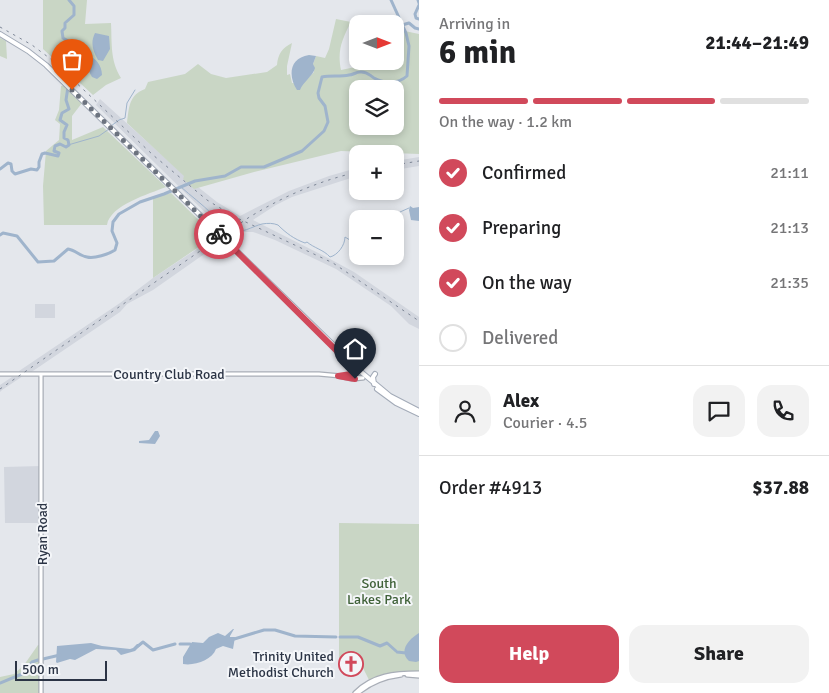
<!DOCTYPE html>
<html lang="en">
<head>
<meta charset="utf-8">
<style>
  :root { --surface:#fff; --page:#f2f2f2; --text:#202124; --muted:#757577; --line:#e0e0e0; --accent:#d1495b }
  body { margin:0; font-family:Signika,sans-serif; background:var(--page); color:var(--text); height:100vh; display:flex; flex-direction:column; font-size:19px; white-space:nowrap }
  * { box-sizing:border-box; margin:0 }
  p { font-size:16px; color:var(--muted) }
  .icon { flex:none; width:28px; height:28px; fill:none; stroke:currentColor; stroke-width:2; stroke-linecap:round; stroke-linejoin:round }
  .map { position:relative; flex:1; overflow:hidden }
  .drawer { display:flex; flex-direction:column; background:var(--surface); width:410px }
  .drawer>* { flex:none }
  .needle { width:32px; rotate:90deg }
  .buttons { position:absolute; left:349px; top:15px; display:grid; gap:10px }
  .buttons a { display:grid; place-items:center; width:55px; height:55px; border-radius:10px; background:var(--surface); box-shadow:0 2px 8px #0003; font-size:25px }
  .scale { position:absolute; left:15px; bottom:12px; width:92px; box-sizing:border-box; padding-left:5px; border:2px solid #2b3445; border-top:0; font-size:14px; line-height:18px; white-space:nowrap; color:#2b3445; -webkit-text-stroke:4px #f4f6f9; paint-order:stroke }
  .pin { position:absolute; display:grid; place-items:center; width:42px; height:42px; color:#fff; margin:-51px -21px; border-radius:50% 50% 50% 0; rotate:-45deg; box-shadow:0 0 5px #0007 }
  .pin .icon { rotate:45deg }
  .courier { position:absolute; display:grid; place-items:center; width:50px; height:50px; margin:-25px; border:4px solid #d1495b; border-radius:50%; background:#fff; color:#222; box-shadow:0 1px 6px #0007 }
  .head em { font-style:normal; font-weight:700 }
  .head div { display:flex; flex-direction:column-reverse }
  .head { display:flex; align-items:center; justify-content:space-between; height:85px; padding:0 20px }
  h1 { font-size:32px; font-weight:700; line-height:38px }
  .bar { display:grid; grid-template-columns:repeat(4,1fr); gap:8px 5px; align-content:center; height:60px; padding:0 20px }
  .bar i { height:6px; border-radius:4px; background:var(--line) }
  .bar .selected { background:var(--accent) }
  .bar p { grid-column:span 4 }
  .line { display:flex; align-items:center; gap:12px; padding:0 20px; border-top:1px solid var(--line) }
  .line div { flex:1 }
  .round { display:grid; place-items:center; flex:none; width:52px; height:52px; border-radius:15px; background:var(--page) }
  ol { padding:0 20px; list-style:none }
  li { display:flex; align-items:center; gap:15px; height:55px }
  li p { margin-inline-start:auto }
  li .icon { padding:5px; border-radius:50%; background:var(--accent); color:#fff; stroke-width:4 }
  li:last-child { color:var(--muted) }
  li i { width:28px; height:28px; border:2px solid var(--line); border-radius:50% }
  .primary-button { display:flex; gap:10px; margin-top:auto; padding:10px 20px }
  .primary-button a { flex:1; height:58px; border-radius:15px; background:var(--accent); color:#fff; font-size:20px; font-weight:700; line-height:58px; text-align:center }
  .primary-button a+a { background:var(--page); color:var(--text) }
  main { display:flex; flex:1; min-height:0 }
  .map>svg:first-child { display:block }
</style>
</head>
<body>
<main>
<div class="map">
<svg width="419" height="693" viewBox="0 0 419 693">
  <rect width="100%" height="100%" fill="#e4e7ec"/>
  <path fill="#d2d6de" d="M 100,99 L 185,176 L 183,179 L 198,187 L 217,202 L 240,216 L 289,191 L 329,176 L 357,168 L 357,176 L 292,197 L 276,205 L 253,220 L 330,259 L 354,272 L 419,317 L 419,329 L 409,324 L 391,306 L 336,269 L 275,240 L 253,232 L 243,232 L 226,237 L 218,229 L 220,227 L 96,105 Z
    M 419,157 L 419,166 L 395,170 L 395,161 Z
    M 215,237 L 220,243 L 153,290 L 127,304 L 120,312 L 30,373 L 19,373 L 19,371 L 120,303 L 153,278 Z
    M 35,304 L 55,304 L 55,318 L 35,318 Z
    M 23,376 L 2,390 L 0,392 L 0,385 L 12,377 Z
    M 41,466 L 42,523 L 5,523 L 4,467 Z"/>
  <path fill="#c9d6c5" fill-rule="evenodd" d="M 43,0 L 87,0 L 85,24 L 111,23 C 112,43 110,61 121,78 L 106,85 L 93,95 L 43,49 Z
    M 336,19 L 351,22 C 342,39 337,51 341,70 L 360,66 L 386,68 L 399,63 L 402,43 L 395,34 L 395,29 L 419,34 L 419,154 L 341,151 L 254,172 L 194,189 L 183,179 L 184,176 L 127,123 C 129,107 129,95 145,89 L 148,82 L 185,74 L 198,64 L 211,74 L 226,78 L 267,72 L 277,65 C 278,54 282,48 292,43 L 287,66 L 287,75 L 290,74 L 292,83 L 302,84 L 314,72 L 313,64 L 316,56 L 325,58 L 329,49 ZM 358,89 L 395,89 L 395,126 L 358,126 Z
    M 0,38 L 6,41 L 7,59 L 0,56 Z
    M 64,85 L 82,103 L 72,116 L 72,140 L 103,127 L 166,187 C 149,194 110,205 107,225 L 44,225 L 43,186 L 46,151 L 59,140 L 60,124 L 55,120 L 59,110 L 61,86 Z
    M 171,193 L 215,236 L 153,278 L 153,198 Z
    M 339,523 L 419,524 L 419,673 L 401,673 L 370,682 L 358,658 L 339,658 Z
    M 38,645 L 40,645 L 41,693 L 0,693 L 0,677 L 14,674 L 24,665 Z"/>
  <path fill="#9fb4cc" d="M 95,33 L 109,36 L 110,49 L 103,61 L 98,60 C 93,51 90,43 95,33 Z
    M 88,55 C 96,58 102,66 102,75 L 97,79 L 92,77 C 88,70 85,63 88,55 Z
    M 309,55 L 316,56 L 313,64 L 315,68 C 313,76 303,82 300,90 L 297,90 C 288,76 289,58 309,55 Z
    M 410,206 L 413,208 L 419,207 L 419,221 L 411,220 L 409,210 Z
    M 155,431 L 158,431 L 160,436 L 155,444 L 139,443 L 139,441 L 149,440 Z
    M 233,629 L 234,629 L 230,636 L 230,637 L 235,637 L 233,649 L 223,646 L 216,649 C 212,660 195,666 183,664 L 183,657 L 192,642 L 203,643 L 209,637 L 218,633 L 225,636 Z
    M 419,633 L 419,661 L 416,662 L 409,661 C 398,651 409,639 419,633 Z
    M 91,643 L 102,646 L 130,649 L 133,648 L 137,644 L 142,644 L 135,651 L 121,655 L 116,650 L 96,649 L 75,660 L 70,659 L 57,663 L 56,662 L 57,646 Z"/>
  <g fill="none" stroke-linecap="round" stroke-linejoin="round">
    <path stroke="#9fb4cc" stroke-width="1" d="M 111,126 L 119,120 L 125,118 L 127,103 L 135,90
      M 68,145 L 99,136 L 109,129
      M 181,187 C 191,196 202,204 212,214
      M 215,216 L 230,229
      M 395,223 L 400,212 L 409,208
      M 232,230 C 240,235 253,226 262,224 C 268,223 273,223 278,225 C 286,233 294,239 305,243 L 307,242 C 314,248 324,250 330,257 C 338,255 345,245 345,237 L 358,245"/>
    <path stroke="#9fb4cc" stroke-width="3" d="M 418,0 L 419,3
      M 419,5 L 415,14 L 416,18 L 419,19
      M 402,25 L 409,23 L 415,28 L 419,29
      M 0,169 L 8,163 L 11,164 L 12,171 L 15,174 L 31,169 L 37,170 L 39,167 L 39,162 L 42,154 L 45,153 L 58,156 L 59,153 L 54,151 L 55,146 L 60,144 L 66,147 L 69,145 L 68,140 L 64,138 L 64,132 L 67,125 L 60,120 L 62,113 L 69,109 L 66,100 L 72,60 L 70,42 L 63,38 L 62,31 L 65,28 L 65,23 L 74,15 L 74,6 L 69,0
      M 0,235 L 3,233 L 17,236 L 38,262 L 54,261 L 68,249 C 75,250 80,256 87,257 C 94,259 109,254 115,250 L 117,243 L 112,231 L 113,222 L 119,214 L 140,202 L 164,194 L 195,181 L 225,176 L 241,167 L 264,167 L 302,151 L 324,131 L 328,122 L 325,106 L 319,98 L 318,93 L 322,77 C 331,75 340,77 349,75 C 353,75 356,72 360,72 C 367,71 369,75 374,78 C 385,84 398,84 407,76 L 409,46 L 406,33 L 391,0
      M 340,637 L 358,637 L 380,646 L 387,643 L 396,651
      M 231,640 L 264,630 L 275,630 L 295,636 L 336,637
      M 180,644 L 190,644 L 194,647
      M 138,646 L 143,642 L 153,650 L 175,644
      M 397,652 L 406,653
      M 43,659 L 60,655
      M 0,683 L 22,674 L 32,662 L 38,660"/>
    <defs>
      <path id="secondary" d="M 0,374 L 319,374 L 363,378
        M 41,375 L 41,693
        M 338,376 L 352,379 L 363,378
        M 407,675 L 419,676
        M 355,693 C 373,675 395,673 419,673
        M 358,693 C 371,682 385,677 401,675"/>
      <path id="primary" d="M 0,34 L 28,51 L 46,65 L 360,371 L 390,396 L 419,411
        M 348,376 L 352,372 L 352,366
        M 374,384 L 373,377 L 375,374
        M 377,389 L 396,403 L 419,414"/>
    </defs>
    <use href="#secondary" stroke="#a9aeb7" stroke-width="5.5"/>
    <use href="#primary" stroke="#a3abb8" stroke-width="6"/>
    <use href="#secondary" stroke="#fff" stroke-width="3"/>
    <use href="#primary" stroke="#fff" stroke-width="4"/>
    <path stroke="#7d8696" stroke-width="1" stroke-dasharray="2.5 5" stroke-linecap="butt" d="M 0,27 L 32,45 L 52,60 L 153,155 L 207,200 L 235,217 L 333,263 L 419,321
      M 395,165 L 419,161
      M 0,389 L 248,218 C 282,197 318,181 358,172"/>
  </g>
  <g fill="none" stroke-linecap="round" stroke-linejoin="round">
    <path stroke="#6c737f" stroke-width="5" stroke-dasharray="0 9" d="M 72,90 L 219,234"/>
    <path stroke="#d1495b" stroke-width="6" d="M 219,234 L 352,366 L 353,371 L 351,374 L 338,376 L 355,379"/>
  </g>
  <defs>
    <symbol id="church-ring" viewBox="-11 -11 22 22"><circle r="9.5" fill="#f4f6f9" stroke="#d1495b" stroke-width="1.5"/><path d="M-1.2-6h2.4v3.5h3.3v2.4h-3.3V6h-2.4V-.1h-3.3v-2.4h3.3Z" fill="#d1495b"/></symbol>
  </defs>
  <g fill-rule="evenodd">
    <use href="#church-ring" x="337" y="650" width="28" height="28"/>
  </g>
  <g text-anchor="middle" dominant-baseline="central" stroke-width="4" stroke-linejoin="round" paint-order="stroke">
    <g font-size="14" fill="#2b3445" stroke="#f4f6f9">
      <text x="169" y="374">Country Club Road</text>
      <text transform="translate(42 534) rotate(-90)">Ryan Road</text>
    </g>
    <g font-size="14" fill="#3f6138" stroke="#f4f6f9">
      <text x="379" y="583">South<tspan x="379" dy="16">Lakes Park</tspan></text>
    </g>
    <g font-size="14" fill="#2b3445" stroke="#f4f6f9" text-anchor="end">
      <text x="334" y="656">Trinity United<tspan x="334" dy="16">Methodist Church</tspan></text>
    </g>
  </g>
</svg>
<div class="buttons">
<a><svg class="needle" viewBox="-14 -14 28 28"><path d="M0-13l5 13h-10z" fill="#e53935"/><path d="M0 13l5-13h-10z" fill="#757577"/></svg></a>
<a><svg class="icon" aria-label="layers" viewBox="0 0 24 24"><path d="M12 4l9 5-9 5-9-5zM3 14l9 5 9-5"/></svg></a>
<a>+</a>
<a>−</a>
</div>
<div class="scale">500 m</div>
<div class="pin" style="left:72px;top:90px;background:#ea580c"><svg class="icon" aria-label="bag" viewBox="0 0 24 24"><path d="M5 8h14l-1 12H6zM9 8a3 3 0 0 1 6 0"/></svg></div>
<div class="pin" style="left:355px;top:379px;background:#1f2937"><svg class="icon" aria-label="home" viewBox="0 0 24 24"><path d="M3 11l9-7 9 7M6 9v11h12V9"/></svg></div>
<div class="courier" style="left:219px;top:234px"><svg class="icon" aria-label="bike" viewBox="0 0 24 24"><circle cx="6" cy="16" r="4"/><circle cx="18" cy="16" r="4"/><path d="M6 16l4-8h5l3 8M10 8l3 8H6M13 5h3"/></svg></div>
</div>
<section class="drawer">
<div class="head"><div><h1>6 min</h1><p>Arriving in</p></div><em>21:44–21:49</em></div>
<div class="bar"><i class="selected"></i><i class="selected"></i><i class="selected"></i><i></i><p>On the way · 1.2 km</p></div>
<ol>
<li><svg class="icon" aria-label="check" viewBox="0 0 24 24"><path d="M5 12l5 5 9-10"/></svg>Confirmed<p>21:11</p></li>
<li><svg class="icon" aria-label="check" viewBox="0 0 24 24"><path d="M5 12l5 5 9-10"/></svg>Preparing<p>21:13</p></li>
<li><svg class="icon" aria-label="check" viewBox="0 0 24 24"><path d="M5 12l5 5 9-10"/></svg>On the way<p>21:35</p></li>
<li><i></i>Delivered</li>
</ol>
<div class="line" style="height:90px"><a class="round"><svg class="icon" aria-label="person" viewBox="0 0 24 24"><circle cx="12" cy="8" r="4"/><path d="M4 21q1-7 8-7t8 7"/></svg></a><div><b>Alex</b><p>Courier · 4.5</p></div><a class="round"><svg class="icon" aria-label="chat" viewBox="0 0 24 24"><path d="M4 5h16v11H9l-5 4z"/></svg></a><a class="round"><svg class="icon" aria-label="phone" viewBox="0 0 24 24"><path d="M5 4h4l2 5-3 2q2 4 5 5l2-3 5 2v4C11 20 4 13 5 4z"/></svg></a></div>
<div class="line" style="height:65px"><div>Order #4913</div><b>$37.88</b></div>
<div class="primary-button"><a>Help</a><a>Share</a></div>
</section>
</main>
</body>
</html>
